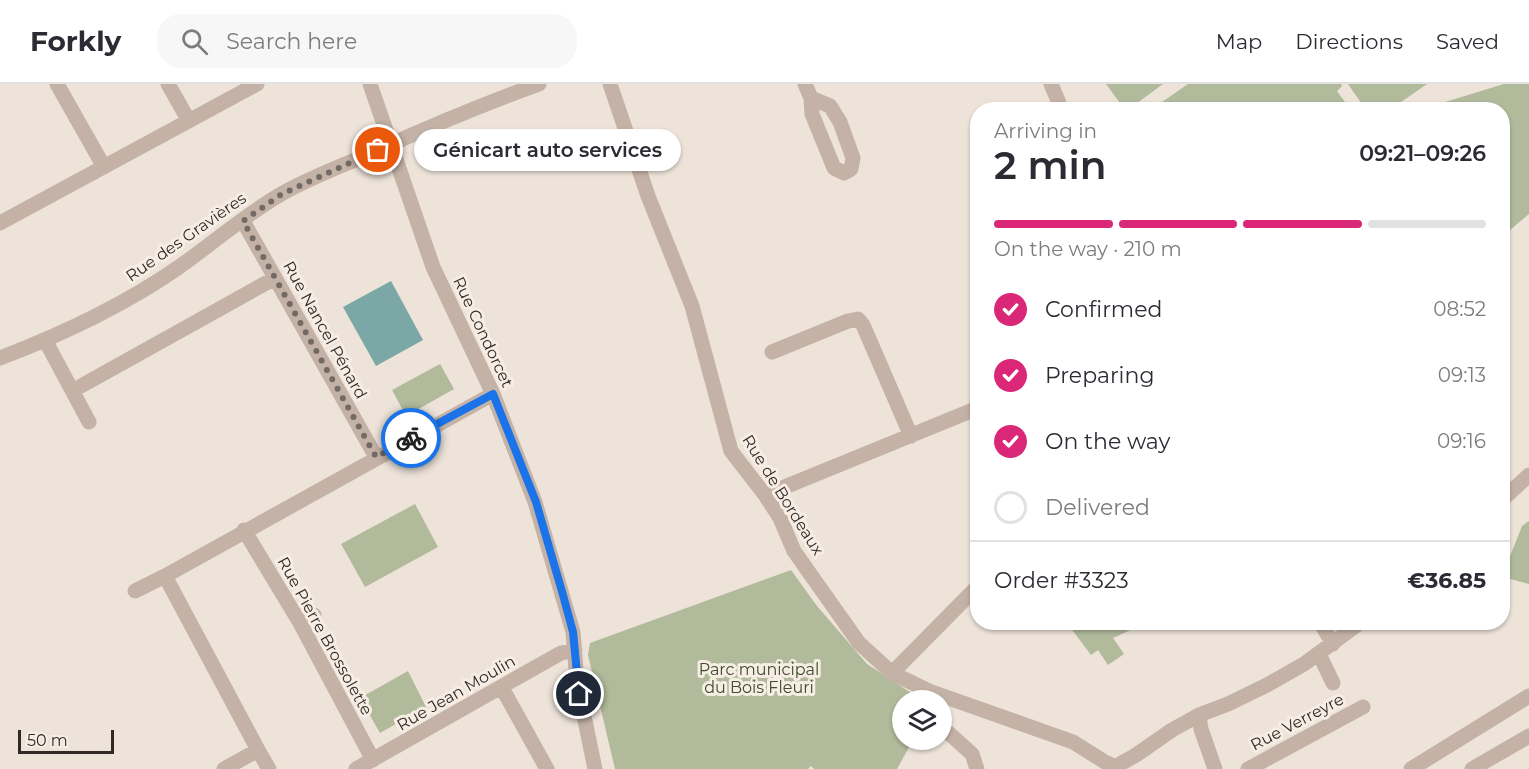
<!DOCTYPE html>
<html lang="en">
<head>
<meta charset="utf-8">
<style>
  :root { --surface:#fff; --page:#f7f7f7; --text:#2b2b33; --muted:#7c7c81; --line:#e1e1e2; --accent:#db2777 }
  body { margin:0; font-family:Montserrat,sans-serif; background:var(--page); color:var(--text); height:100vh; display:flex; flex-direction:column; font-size:22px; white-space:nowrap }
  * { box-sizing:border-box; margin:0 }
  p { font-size:20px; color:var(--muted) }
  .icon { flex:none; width:33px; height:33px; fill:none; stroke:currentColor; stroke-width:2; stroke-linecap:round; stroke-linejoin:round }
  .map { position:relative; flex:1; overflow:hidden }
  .side { position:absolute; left:970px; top:18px; width:540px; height:528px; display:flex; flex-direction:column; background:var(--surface); border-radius:24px; box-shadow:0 2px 4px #0004 }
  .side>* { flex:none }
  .buttons { position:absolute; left:892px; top:606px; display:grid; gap:12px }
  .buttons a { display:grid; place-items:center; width:60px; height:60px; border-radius:50%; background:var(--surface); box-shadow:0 2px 4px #0004; font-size:30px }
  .scale { position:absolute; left:18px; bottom:15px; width:96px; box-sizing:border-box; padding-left:6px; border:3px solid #312926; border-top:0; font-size:16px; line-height:21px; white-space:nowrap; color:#312926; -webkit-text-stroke:4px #f6ede4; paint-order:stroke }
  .pin { position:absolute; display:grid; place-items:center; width:51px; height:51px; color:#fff; margin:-26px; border:3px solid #fff; border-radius:50%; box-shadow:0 2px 6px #0007 }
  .courier { position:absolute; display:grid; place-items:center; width:60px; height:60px; margin:-30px; border:4px solid #1a73e8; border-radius:50%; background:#fff; color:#222; box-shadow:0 2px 8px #0007 }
  .bubble { position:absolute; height:42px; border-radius:21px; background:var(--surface); box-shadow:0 2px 4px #0004; font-size:20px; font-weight:600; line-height:42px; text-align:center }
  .overview em { font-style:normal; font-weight:600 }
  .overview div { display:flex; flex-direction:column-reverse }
  .overview { display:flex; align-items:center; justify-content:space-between; height:102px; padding:0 24px }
  h1 { font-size:39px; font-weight:600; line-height:45px }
  .bar { display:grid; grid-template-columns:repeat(4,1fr); gap:9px 6px; align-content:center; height:72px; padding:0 24px }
  .bar i { height:8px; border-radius:4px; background:var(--line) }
  .bar .on { background:var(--accent) }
  .bar p { grid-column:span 4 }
  .line { display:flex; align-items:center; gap:15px; padding:0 24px; border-top:2px solid var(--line) }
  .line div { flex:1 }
  ol { padding:0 24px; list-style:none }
  li { display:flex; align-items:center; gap:18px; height:66px }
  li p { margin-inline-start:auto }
  li .icon { padding:6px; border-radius:50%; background:var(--accent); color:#fff; stroke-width:4 }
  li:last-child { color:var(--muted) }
  li i { width:33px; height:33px; border:3px solid var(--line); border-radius:50% }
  header { display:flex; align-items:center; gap:36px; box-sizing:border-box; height:84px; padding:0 30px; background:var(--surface); border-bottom:2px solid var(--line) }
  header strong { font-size:28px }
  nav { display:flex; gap:33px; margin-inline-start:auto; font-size:21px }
  .search { width:420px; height:54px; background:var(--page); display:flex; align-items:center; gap:15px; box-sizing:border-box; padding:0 21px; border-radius:24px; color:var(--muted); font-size:22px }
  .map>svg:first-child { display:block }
</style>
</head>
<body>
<header>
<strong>Forkly</strong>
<div class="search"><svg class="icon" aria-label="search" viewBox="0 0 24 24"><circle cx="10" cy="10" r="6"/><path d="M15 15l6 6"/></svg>Search here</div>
<nav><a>Map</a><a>Directions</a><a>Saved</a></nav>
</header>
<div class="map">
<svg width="1529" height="685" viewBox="0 0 1529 685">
  <rect width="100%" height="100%" fill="#ede3d9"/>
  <path fill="#b1ba9b" d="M 1106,0 L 1163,0 L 1129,25 L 1125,26 Z
    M 1188,0 L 1341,0 L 1342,2 L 1337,7 L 1350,25 L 1152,25 Z
    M 1348,0 L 1427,0 L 1391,25 L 1366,26 Z
    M 1504,0 L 1529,0 L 1529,130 L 1503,152 L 1503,26 L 1422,25 Z
    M 440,280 L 454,305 L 406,332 L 392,306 Z
    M 415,420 L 438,463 L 365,503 L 341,460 Z
    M 1529,437 L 1529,500 L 1503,493 L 1503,490 L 1522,442 Z
    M 791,486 L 817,522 L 867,580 L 916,612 L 916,616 L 903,616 L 903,656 L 913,656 L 897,685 L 814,685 L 811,682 L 808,685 L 615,685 L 588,571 L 590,559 Z
    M 1067,539 L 1146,539 L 1113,554 L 1124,570 L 1108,581 L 1098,566 L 1091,571 Z
    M 408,587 L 426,623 L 380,649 L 360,614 Z"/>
  <path fill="#7ba7a7" d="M 391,197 L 423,256 L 376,282 L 343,223 Z"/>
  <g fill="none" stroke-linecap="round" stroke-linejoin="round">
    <path stroke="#c4b2a6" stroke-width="15" d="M 57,0 L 104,83
      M 168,0 L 189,37
      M 370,0 L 433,183 L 493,310 L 535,418 L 573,548 L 577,598 L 595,685
      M 610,0 L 648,112 L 692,222 L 731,367 L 765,411 L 780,434 L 794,467 L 859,559 L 892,589 L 929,607 L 1073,658 L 1105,678 L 1114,682
      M 805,0 L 811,14 L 812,30 L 834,84 L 844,89 L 851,85 L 853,74 L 840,38 L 830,22 L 811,14
      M 1051,0 L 1062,26
      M 243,137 L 376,373
      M 0,139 L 257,0
      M 45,256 L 89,338
      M 772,268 L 848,237 L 858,235 L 863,241 L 911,352
      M 0,274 C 63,250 123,222 179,183 C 213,159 246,130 283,109 C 313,92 347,80 378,66 C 431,42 484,20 539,0
      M 81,302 L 275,194
      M 765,411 L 978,324
      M 1503,415 L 1529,391
      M 244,446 L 300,539 L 373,676
      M 135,507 L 165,492
      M 1320,538 L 1333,560
      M 300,539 L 314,531
      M 1319,570 L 1333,599
      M 892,589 L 978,502
      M 502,604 L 547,685
      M 1199,631 L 1201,645 L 1215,685
      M 942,643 L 972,670 L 977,685
      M 258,666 L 165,492 L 493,310
      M 224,685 L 258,666 L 269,685
      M 356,685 L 561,569 L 575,566
      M 1111,685 L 1136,671 L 1172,646 L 1199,631 L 1228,620 L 1267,601 L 1304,580 L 1361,538
      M 1248,685 L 1363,623
      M 1411,685 L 1529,612
      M 1472,685 L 1529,652"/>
  </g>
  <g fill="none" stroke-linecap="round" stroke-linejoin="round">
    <path stroke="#736a65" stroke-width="6" stroke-dasharray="0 10.8" d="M 378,66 L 282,110 L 243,137 L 376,373 L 411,354"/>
    <path stroke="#1a73e8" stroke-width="8" d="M 411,354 L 493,310 L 536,418 L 563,511 L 573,548 L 579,610"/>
  </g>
  <g text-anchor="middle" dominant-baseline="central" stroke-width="6" stroke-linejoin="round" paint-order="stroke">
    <g font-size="16" fill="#312926" stroke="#f6ede4">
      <text transform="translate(186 153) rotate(-35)">Rue des Gravières</text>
      <text transform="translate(325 246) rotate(61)">Rue Nancel Pénard</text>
      <text transform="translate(483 248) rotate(65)">Rue Condorcet</text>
      <text transform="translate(783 411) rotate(58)">Rue de Bordeaux</text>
      <text transform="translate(325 552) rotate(61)">Rue Pierre Brossolette</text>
      <text transform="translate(456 609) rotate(-30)">Rue Jean Moulin</text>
      <text transform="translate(1297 638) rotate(-28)">Rue Verreyre</text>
    </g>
    <g font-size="16" fill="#424c2d" stroke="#f6ede4">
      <text x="759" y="585">Parc municipal<tspan x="759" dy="18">du Bois Fleuri</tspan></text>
    </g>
  </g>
</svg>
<div class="buttons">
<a><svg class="icon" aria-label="layers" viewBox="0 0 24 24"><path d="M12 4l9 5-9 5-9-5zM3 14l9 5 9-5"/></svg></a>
</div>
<div class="scale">50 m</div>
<div class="pin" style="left:378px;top:66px;background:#ea580c"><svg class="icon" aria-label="bag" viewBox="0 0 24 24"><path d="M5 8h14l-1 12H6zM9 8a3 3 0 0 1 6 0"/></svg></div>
<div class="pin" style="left:579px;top:610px;background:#1f2937"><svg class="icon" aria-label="home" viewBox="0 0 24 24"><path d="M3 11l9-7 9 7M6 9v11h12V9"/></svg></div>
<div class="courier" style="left:411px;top:354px"><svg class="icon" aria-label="bike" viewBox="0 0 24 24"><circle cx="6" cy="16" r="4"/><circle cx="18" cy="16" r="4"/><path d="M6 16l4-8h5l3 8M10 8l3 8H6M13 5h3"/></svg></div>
<div class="bubble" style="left:414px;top:45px;width:267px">Génicart auto services</div>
<section class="side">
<div class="overview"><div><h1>2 min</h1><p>Arriving in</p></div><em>09:21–09:26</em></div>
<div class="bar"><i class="on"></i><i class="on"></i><i class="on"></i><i></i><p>On the way · 210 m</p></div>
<ol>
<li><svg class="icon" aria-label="check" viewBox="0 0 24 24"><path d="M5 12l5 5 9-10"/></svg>Confirmed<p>08:52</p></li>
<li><svg class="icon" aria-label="check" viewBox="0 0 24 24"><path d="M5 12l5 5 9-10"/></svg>Preparing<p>09:13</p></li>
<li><svg class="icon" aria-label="check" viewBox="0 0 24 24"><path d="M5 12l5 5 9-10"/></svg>On the way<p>09:16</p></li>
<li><i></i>Delivered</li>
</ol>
<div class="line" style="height:78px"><div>Order #3323</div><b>€36.85</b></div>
</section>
</div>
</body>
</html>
